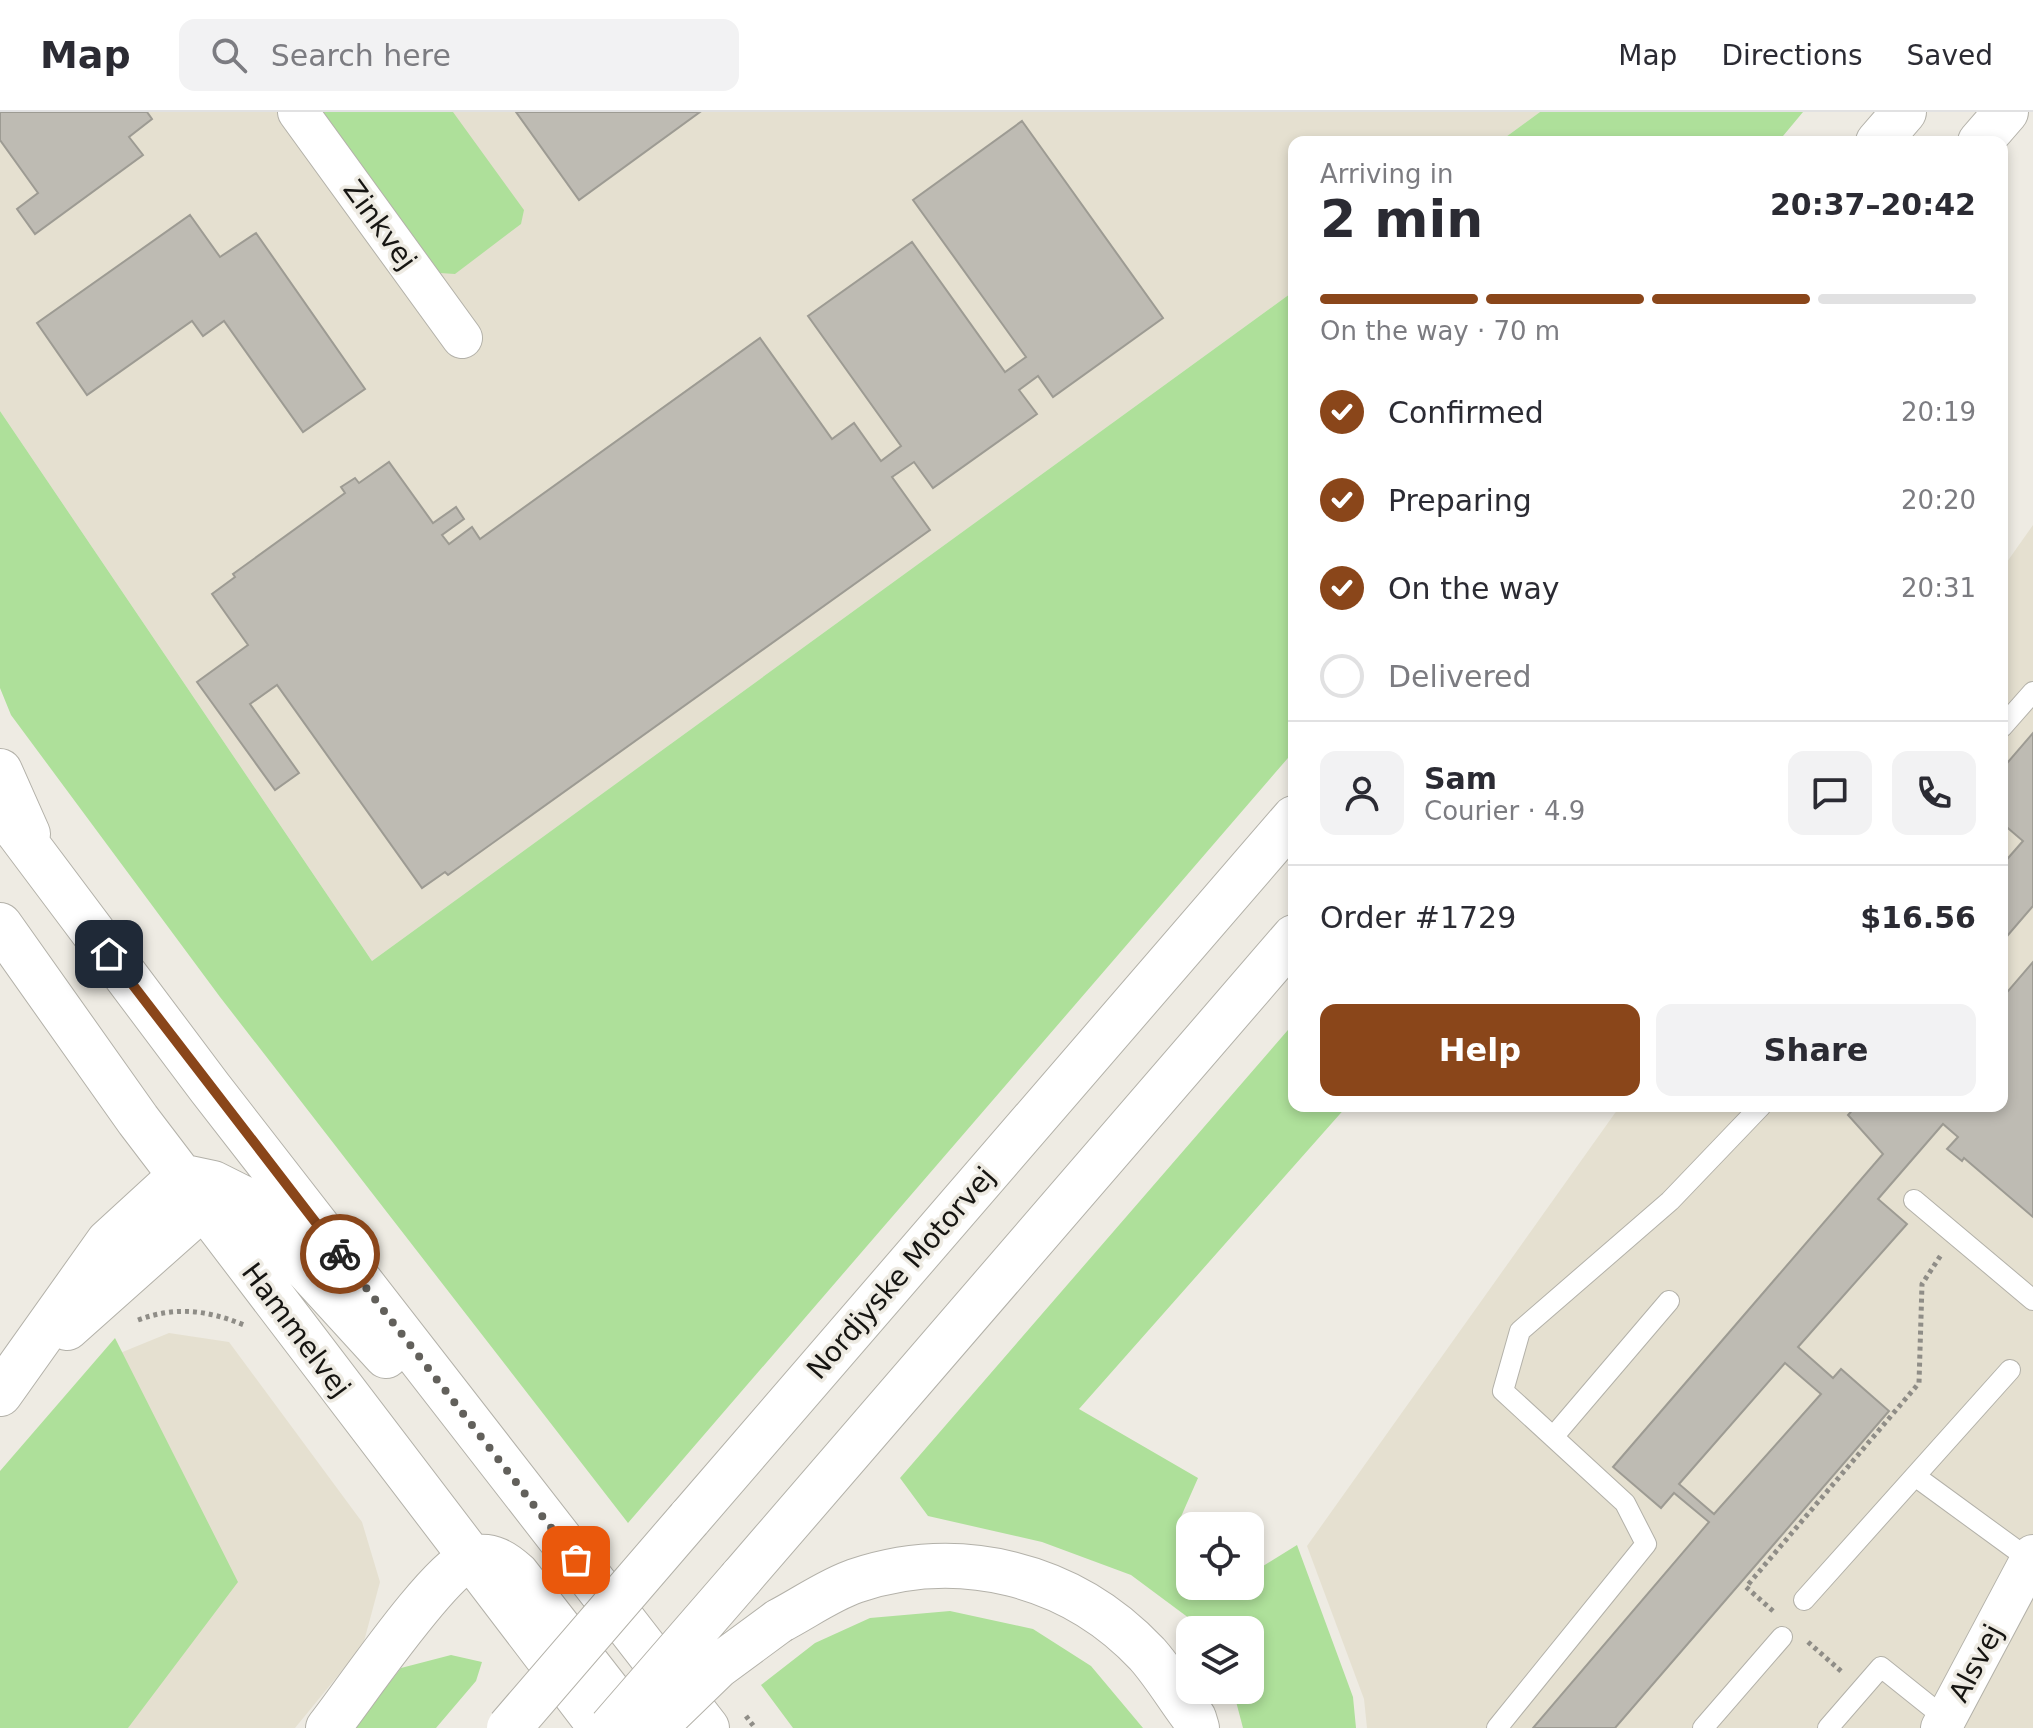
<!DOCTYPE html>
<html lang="en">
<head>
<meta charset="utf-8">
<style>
  :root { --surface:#fff; --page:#f2f2f3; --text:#2b2b33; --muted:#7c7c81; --line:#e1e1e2; --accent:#8a461a }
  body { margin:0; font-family:"DejaVu Sans",sans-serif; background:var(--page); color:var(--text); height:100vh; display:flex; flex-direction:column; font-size:30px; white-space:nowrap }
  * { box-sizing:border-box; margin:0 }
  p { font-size:26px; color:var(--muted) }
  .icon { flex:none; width:44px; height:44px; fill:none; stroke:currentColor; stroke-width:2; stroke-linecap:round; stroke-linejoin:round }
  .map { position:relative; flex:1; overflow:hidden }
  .sheet { position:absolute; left:1288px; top:24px; width:720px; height:976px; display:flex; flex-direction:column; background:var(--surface); border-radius:16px; box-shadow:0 4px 12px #0003 }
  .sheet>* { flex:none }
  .buttons { position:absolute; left:1176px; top:1400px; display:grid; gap:16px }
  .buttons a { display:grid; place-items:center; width:88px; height:88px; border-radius:16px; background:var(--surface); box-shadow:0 4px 12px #0003; font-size:40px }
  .pin { position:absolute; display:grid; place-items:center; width:68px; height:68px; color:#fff; margin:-34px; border-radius:16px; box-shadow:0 4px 12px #0006 }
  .courier { position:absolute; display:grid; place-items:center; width:80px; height:80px; margin:-40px; border:6px solid #8a461a; border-radius:50%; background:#fff; color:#222; box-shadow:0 2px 10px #0007 }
  .overview em { font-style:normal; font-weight:800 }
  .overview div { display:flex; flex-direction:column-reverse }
  .overview { display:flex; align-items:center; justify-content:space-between; height:136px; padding:0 32px }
  h1 { font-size:52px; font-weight:800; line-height:60px }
  .bar { display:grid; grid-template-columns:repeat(4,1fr); gap:12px 8px; align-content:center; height:96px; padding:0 32px }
  .bar i { height:10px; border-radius:6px; background:var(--line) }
  .bar .current { background:var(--accent) }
  .bar p { grid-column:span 4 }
  .line { display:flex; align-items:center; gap:20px; padding:0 32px; border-top:2px solid var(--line) }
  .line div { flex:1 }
  .round { display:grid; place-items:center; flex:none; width:84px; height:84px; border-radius:16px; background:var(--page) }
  ol { padding:0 32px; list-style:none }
  li { display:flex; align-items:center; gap:24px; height:88px }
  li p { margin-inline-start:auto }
  li .icon { padding:8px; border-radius:50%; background:var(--accent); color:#fff; stroke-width:4 }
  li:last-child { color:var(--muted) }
  li i { width:44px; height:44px; border:4px solid var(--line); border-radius:50% }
  .button { display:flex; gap:16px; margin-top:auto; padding:16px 32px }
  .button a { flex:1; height:92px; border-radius:16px; background:var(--accent); color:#fff; font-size:32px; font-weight:800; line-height:92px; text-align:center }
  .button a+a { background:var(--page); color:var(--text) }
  header { display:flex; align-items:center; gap:48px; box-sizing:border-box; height:112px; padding:0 40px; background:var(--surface); border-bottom:2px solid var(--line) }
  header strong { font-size:38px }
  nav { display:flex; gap:44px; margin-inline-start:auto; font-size:28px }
  .search { width:560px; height:72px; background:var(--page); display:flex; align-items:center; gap:20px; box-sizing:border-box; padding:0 28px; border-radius:16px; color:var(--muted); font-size:30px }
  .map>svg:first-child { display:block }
</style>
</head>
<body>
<header>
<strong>Map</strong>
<div class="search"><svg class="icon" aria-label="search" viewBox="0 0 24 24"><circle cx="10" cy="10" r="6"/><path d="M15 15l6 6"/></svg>Search here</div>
<nav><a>Map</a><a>Directions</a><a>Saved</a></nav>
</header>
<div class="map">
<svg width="2033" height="1616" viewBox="0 0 2033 1616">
  <rect width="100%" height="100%" fill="#eeebe3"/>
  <path fill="#e5e0d0" d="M 0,0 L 1540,0 L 1499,30 L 1294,30 L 1294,179 L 372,849 L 0,299 Z
    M 2033,413 L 2033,1616 L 1367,1616 L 1364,1587 L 1307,1434 L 1620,994 L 2002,994 L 2002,457 Z
    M 169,1221 L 229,1230 L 362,1410 L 380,1470 L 363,1533 L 295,1616 L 0,1616 L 103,1248 Z"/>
  <path fill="#aee09a" d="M 323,0 L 453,0 L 524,98 L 521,112 L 455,162 L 440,161 Z
    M 1540,0 L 1803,0 L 1778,30 L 1499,30 Z
    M 1294,179 L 1294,639 L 628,1411 L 220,885 L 11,603 L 0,576 L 0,299 L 372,849 Z
    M 1294,911 L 1294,994 L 1347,994 L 1079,1297 L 1198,1366 L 1176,1416 L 1190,1427 L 1190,1474 L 1250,1474 L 1250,1462 L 1297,1433 L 1353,1585 L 1356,1616 L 1243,1616 L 1233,1578 L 1250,1578 L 1250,1518 L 1205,1518 L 1131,1463 L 1042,1430 L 928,1404 L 900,1366 Z
    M 115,1226 L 238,1470 L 128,1616 L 0,1616 L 0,1359 Z
    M 950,1499 L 1033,1517 L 1091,1554 L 1143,1616 L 793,1616 L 761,1573 L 815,1531 L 870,1506 Z
    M 451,1543 L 482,1550 L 476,1569 L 436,1616 L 354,1616 L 401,1556 Z"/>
  <path fill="#bebbb3" stroke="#9d9b93" stroke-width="2" fill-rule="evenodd" d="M 0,0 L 147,0 L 152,7 L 129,25 L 143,43 L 35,122 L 17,97 L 38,81 L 0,28 Z
    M 516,0 L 700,0 L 579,88 Z
    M 1022,9 L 1163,206 L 1053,285 L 1038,264 L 1019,278 L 1037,302 L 933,376 L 914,350 L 892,365 L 930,418 L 448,763 L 445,760 L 422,776 L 277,573 L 250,592 L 299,661 L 275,678 L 197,570 L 248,533 L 212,482 L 235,465 L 233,462 L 345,381 L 341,375 L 355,366 L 359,371 L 389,350 L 433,411 L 456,395 L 464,407 L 442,423 L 449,432 L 472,415 L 480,427 L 760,226 L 832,327 L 854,311 L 881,349 L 901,334 L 808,204 L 912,130 L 1005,260 L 1026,245 L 913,88 Z
    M 190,103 L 220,145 L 256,121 L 365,277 L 303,320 L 224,209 L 203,224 L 192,209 L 87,283 L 37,211 Z
    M 2033,621 L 2033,794 L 2002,830 L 2002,753 L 2023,729 L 2002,711 L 2002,657 Z
    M 2033,850 L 2033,1105 L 1964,1046 L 1962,1049 L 1947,1037 L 1958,1025 L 1943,1012 L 1878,1087 L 1907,1112 L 1798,1235 L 1833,1266 L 1841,1257 L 1889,1299 L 1615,1616 L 1533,1616 L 1709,1410 L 1674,1381 L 1661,1396 L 1613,1355 L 1883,1042 L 1848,1003 L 1856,994 L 2002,994 L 2002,886 ZM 1785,1251 L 1821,1282 L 1714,1402 L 1679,1372 Z"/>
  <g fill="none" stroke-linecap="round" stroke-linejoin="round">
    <defs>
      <path id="lane" d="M 2002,615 L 2033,580
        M 1914,1088 L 2033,1188
        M 1553,1325 L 1669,1189
        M 1915,1364 L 2030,1448
        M 1804,1488 L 2010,1258
        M 1497,1616 L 1646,1432 L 1625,1391 L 1503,1279 L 1520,1219 L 1670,1089 L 1761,994
        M 1703,1616 L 1782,1525
        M 1828,1616 L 1881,1555 L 1946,1607"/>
      <path id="street" d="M 298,0 L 462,226
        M 1941,1616 L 2033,1443"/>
      <path id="secondary" d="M 67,1216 L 203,1095
        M 0,1282 L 108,1130 L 180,1064"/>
      <path id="primary" d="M 0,659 L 28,722
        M 0,696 L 210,976 L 707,1616
        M 0,813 L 138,1008 L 601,1616
        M 180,1064 L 213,1071 L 241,1085 L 386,1244"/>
      <path id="highway" d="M 1878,30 L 1904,0
        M 1980,30 L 2006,0
        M 689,1407 L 1294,706
        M 741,1466 L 1294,825
        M 779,1509 C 804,1496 829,1478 855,1469 C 959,1434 1071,1461 1147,1542 C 1164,1561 1178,1585 1194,1606 L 1197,1616
        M 328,1616 C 355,1582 439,1456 473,1446 C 491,1441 505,1451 517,1462 L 637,1616"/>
    </defs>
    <use href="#lane" stroke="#b3b1a9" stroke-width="22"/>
    <use href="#street" stroke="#b3b1a9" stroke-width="42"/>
    <use href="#secondary" stroke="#b3b1a9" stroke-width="46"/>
    <use href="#primary" stroke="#b3b1a9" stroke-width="46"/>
    <use href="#highway" stroke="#b3b1a9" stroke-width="46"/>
    <path stroke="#8f8d87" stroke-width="5" stroke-dasharray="4 4" stroke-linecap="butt" d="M 138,1208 C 176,1194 207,1198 244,1213
      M 1773,1499 L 1746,1475 L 1919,1271 L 1922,1172 L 1941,1143
      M 1808,1530 L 1842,1560
      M 746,1604 L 755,1616"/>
    <use href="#lane" stroke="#fff" stroke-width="20"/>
    <use href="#street" stroke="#fff" stroke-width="40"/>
    <use href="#secondary" stroke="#fff" stroke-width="44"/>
    <use href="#primary" stroke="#fff" stroke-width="44"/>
    <use href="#highway" stroke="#fff" stroke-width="44"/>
    <defs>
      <path id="highway-bridge" d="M 509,1616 L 689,1407
        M 611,1616 L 741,1466
        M 654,1616 L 718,1554 L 779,1509"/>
    </defs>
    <use href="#highway-bridge" stroke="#b3b1a9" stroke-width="46" stroke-linecap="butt"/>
    <use href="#highway-bridge" stroke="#fff" stroke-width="44"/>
  </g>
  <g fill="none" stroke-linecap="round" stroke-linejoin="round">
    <path stroke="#62605b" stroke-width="8" stroke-dasharray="0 14.4" d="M 340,1142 L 576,1448"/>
    <path stroke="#8a461a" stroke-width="10" d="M 109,842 L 340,1142"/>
  </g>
  <g text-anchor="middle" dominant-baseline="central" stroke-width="7" stroke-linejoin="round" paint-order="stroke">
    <g font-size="28" fill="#161512" stroke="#eeebe3">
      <text transform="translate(380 113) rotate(54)">Zinkvej</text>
      <text transform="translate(901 1161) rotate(-49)">Nordjyske Motorvej</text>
      <text transform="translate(296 1218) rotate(53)">Hammelvej</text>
      <text transform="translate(1976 1551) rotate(-62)">Alsvej</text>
    </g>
  </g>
</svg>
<div class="buttons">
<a><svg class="icon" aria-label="locate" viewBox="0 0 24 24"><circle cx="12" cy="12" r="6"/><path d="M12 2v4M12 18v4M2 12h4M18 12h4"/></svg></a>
<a><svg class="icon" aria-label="layers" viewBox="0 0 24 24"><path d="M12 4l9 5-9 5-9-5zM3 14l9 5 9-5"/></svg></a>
</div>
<div class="pin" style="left:576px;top:1448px;background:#ea580c"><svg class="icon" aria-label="bag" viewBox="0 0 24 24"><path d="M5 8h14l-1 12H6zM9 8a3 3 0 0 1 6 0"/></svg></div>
<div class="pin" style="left:109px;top:842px;background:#1f2937"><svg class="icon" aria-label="home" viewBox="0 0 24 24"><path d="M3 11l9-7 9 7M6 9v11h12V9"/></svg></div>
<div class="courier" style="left:340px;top:1142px"><svg class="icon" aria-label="bike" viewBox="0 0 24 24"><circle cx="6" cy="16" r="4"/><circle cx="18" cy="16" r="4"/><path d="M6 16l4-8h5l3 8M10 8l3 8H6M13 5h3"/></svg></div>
<section class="sheet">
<div class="overview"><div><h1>2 min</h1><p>Arriving in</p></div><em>20:37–20:42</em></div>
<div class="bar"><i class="current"></i><i class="current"></i><i class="current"></i><i></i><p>On the way · 70 m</p></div>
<ol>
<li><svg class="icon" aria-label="check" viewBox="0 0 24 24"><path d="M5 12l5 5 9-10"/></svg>Confirmed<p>20:19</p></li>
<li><svg class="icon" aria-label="check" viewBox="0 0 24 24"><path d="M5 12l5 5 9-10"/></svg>Preparing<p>20:20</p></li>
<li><svg class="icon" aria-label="check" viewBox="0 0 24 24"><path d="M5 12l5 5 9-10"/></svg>On the way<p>20:31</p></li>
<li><i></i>Delivered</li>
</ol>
<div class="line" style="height:144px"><a class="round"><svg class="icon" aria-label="person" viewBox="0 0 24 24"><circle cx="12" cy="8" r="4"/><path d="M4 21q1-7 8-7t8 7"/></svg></a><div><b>Sam</b><p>Courier · 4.9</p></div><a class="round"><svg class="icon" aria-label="chat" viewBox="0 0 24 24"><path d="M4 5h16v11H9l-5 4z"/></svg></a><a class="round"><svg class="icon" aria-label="phone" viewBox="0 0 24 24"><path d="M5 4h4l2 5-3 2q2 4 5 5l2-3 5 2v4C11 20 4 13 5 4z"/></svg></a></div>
<div class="line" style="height:104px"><div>Order #1729</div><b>$16.56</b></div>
<div class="button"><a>Help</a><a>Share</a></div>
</section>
</div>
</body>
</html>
